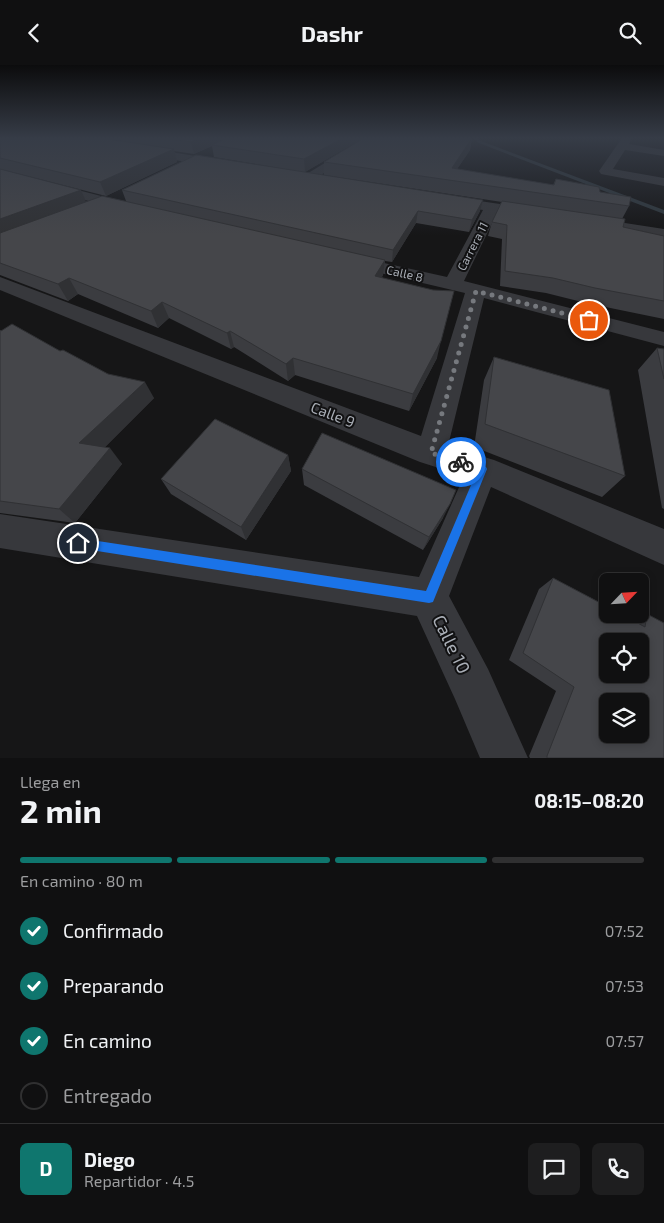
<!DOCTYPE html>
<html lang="es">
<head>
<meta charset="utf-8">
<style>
  :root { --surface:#101011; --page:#1e1e1f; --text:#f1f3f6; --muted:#9c9d9f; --line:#303031; --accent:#0f766e }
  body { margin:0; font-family:"Exo 2",sans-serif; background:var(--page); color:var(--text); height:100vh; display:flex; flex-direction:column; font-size:19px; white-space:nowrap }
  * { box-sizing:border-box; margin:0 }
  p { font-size:16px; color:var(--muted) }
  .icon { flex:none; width:28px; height:28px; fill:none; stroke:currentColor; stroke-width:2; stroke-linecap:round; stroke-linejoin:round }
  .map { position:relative; height:693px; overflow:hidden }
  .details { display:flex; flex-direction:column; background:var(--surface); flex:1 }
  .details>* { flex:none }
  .needle { width:32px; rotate:65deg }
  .buttons { position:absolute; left:599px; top:508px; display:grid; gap:10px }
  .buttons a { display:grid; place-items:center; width:50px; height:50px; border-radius:8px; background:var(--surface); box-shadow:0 2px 8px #0003,0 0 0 1px var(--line); font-size:25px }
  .pin { position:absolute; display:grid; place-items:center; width:42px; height:42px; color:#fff; margin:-21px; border:2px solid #fff; border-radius:50%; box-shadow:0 1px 5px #0007 }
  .courier { position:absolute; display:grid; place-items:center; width:50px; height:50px; margin:-25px; border:4px solid #1a73e8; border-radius:50%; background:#fff; color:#222; box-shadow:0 1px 6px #0007 }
  .head em { font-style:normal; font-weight:700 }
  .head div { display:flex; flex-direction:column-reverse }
  .head { display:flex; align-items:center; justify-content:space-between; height:85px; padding:0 20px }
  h1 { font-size:32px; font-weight:700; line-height:38px }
  .bar { display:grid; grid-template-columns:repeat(4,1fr); gap:8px 5px; align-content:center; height:60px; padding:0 20px }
  .bar i { height:6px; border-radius:4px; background:var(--line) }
  .bar .selected { background:var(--accent) }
  .bar p { grid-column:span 4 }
  .line { display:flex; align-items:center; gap:12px; padding:0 20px; border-top:1px solid var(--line) }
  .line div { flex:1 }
  .round { display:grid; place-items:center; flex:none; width:52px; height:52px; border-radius:8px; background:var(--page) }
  ol { padding:0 20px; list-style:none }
  li { display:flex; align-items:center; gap:15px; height:55px }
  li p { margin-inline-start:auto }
  li .icon { padding:5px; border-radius:50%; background:var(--accent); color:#fff; stroke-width:4 }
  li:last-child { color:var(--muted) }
  li i { width:28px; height:28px; border:2px solid var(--line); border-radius:50% }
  header { display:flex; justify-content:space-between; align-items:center; height:65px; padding:0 20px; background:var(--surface); font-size:22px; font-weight:700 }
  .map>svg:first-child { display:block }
</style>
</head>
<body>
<header><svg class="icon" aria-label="back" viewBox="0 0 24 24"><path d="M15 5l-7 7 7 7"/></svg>Dashr<svg class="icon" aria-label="search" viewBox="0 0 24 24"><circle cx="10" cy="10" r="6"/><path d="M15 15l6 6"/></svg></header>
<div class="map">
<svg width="664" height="693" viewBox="0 0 664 693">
  <rect width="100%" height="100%" fill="#161617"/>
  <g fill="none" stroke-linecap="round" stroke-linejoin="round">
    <path fill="#30393f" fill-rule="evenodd" d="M 473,73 L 477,73 L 481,76 L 664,145 L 664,149 L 479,78 Z"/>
    <path fill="#37383c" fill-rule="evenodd" d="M 62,73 L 85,73 L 226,96 L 232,100 L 226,104 L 67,76 Z
      M 366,73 L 378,73 L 312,116 L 302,116 L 300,113 Z
      M 622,73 L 632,73 L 629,79 L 664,85 L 664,91 L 625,85 L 613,104 L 664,113 L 664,121 L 601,109 L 599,106 Z
      M 0,105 L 136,140 L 138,143 L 136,146 L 131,147 L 0,113 Z
      M 446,131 L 534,144 L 539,146 L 542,149 L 539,152 L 534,154 L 497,148 L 464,216 L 664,267 L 664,281 L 484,233 L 448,381 L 494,395 L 664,464 L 664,500 L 491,422 L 449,531 L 488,604 L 528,693 L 480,693 L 455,634 L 417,551 L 0,483 L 0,449 L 419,512 L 464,411 L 420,397 L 0,225 L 0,212 L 421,371 L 465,228 L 342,199 L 339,195 L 342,191 L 348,190 L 447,212 L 483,145 L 441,138 L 439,135 L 441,132 Z
      M 599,154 L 664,164 L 664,174 L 593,162 L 591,159 L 593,156 Z"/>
  </g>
  <path fill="#3b3c40" d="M 0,73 L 363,73 L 305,107 L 480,146 L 469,167 L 416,158 L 392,197 L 385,196 L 383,210 L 382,212 L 437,293 L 409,346 L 295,310 L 288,316 L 234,282 L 231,284 L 169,253 L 158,263 L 78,229 L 68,236 L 0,210 L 0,104 L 86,137 L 126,136 L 122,125 L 291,105 L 214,92 L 212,81 L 194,89 L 174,86 L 177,97 L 106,131 L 0,104 Z
    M 472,73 L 470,85 L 457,104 L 553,120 L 556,114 L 600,127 L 629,141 L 622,154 L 623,162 L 664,171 L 664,254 L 586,238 L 546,228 L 500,221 L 502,174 L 488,171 L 492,157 L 502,137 L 324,110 L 324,97 Z
    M 0,265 L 60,286 L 154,333 L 105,382 L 122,399 L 75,458 L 0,448 Z
    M 657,283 L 664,284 L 664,444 L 662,443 L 638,305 Z
    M 494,292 L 625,411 L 602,432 L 474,382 L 484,315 Z
    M 288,390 L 291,406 L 246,475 L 171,429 L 161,414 Z
    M 302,404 L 443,453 L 423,485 L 304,420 Z
    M 553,513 L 633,555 L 647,549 L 664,693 L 530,693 L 529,691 L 556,626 L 509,595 L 539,524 Z"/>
  <path fill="#303134" d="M 201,73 L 228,73 L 194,89 L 191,77 Z
    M 343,73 L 363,73 L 305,107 L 304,94 Z
    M 472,73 L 470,85 L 449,116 L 452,103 Z
    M 174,84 L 177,97 L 106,131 L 100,117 Z
    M 81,125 L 87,139 L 0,173 L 0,154 Z
    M 483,135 L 480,146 L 469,167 L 472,155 Z
    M 418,146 L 416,158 L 392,197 L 393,185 Z
    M 385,195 L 383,210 L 373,227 L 375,211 Z
    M 69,213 L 78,229 L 68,236 L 58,219 Z
    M 162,237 L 169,253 L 158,263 L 151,246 Z
    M 230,266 L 234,282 L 231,284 L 227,268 Z
    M 441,276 L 437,293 L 409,346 L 413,329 Z
    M 293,293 L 295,310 L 288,316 L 286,299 Z
    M 145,317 L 154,333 L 93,394 L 79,378 Z
    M 110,383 L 122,399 L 75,458 L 59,444 Z
    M 288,390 L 291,406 L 246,475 L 241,462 Z
    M 450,439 L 443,453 L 423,485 L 429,472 Z"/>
  <path fill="#45464a" stroke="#303134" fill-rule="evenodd" d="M 0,73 L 101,73 L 174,84 L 100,117 L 0,93 Z
    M 163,73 L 201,73 L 191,77 Z
    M 227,73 L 343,73 L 304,94 L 212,80 Z
    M 364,73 L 472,73 L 452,103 L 554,120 L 556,114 L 599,122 L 600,127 L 631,132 L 629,141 L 324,97 Z
    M 196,90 L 483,135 L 472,155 L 418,146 L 393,185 L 122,125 Z
    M 0,104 L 81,125 L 0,154 Z
    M 102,131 L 385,195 L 375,211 L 433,225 L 454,226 L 441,276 L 413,329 L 293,293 L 286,299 L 230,266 L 227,268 L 162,237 L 151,246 L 69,213 L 58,219 L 0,198 L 0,168 Z
    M 502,136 L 625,154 L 623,162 L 664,171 L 664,236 L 595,223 L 553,213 L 505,206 L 507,160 L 492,157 Z
    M 12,259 L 60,286 L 63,285 L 108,309 L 145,317 L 79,378 L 110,383 L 59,444 L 0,436 L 0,265 L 1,266 Z
    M 657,283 L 664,284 L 664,314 Z
    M 494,292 L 609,325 L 625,411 L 485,359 Z
    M 215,354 L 288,390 L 241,462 L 161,414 Z
    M 322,368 L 456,425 L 450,439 L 429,472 L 302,404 Z
    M 553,513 L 608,542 L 608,549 L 621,549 L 645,562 L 647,549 L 664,558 L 664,693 L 547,693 L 547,691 L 574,622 L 523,588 ZM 608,576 L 640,576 L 640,609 L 608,609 ZM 608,636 L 640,636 L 640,669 L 608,669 Z"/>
  <linearGradient id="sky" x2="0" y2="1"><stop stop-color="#0c0c0d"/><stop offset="0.43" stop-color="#363c47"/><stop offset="1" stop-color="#363c47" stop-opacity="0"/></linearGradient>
  <rect width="664" height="170" fill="url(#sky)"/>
  <path fill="#1a73e8" d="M 461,394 L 486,402 L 487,404 L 433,537 L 429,538 L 78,483 L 74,482 L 73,478 L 74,475 L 78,473 L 426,526 L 477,406 L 458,400 L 458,395 Z"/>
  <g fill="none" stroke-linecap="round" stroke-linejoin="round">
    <path stroke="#76797e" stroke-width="5" stroke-dasharray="0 9" d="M 461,397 L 431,388 L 476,226 L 589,255"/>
  </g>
  <g text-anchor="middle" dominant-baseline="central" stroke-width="4" stroke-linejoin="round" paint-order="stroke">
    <g font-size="12" fill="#a9aeb6" stroke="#111112">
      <text transform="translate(472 181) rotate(-63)">Carrera 11</text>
      <text transform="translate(405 208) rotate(13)">Calle 8</text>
    </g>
    <g font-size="15" fill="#a9aeb6" stroke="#111112">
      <text transform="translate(333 349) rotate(21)">Calle 9</text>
    </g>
    <g font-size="18" fill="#a9aeb6" stroke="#111112">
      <text transform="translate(452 579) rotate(64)">Calle 10</text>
    </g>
  </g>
</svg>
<div class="buttons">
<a><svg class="needle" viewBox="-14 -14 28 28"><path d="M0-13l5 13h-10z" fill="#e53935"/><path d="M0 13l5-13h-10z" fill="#9c9d9f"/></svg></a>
<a><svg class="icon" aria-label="locate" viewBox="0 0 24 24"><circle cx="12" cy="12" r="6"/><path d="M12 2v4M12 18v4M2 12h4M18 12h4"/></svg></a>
<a><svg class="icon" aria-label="layers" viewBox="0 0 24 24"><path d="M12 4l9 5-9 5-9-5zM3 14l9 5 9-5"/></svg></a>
</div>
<div class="pin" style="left:589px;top:255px;background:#ea580c"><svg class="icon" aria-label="bag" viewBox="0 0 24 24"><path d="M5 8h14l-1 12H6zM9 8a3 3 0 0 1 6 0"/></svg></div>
<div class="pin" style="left:78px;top:478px;background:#1f2937"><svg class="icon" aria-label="home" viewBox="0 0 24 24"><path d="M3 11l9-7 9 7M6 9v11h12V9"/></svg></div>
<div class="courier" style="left:461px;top:397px"><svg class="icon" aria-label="bike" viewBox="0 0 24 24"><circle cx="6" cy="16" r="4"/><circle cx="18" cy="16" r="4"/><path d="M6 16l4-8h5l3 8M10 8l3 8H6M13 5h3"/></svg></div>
</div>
<section class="details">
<div class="head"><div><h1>2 min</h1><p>Llega en</p></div><em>08:15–08:20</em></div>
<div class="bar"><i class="selected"></i><i class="selected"></i><i class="selected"></i><i></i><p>En camino · 80 m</p></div>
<ol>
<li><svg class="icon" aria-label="check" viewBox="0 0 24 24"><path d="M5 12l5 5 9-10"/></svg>Confirmado<p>07:52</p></li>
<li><svg class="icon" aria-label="check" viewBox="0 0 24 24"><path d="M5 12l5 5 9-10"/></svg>Preparando<p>07:53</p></li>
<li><svg class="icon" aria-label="check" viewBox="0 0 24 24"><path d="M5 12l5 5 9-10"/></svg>En camino<p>07:57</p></li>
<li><i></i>Entregado</li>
</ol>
<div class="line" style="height:90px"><b class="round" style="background:var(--accent);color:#fff">D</b><div><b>Diego</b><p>Repartidor · 4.5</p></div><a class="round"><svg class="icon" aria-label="chat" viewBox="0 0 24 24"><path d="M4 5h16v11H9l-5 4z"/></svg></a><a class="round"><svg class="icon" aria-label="phone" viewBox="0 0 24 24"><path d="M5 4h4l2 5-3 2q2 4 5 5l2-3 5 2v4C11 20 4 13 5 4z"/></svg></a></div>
</section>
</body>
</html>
